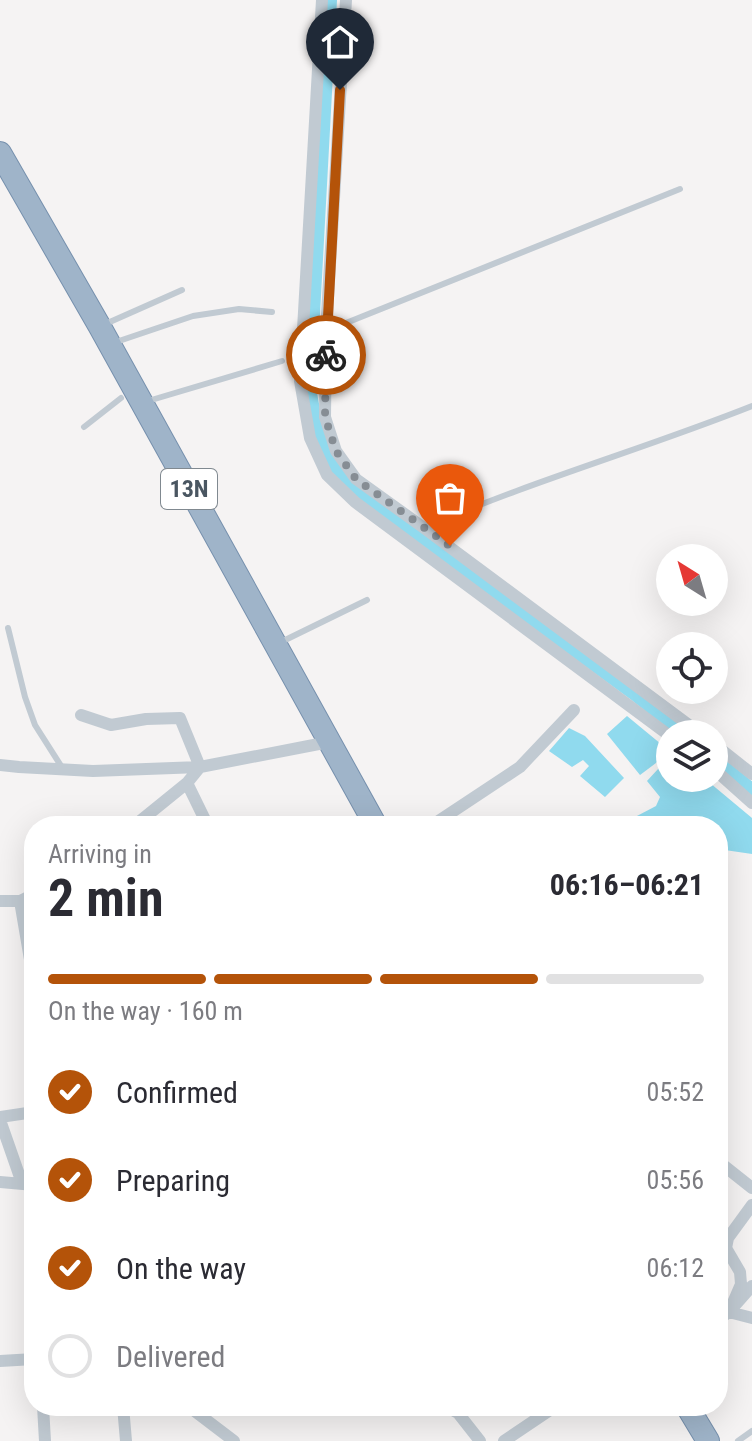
<!DOCTYPE html>
<html lang="en">
<head>
<meta charset="utf-8">
<style>
  :root { --surface:#fff; --page:#f7f7f7; --text:#2b2b33; --muted:#7c7c81; --line:#e1e1e2; --accent:#b45309 }
  body { margin:0; font-family:"Roboto Condensed",sans-serif; background:var(--page); color:var(--text); height:100vh; display:flex; flex-direction:column; font-size:30px; white-space:nowrap }
  * { box-sizing:border-box; margin:0 }
  p { font-size:26px; color:var(--muted) }
  .icon { flex:none; width:44px; height:44px; fill:none; stroke:currentColor; stroke-width:2; stroke-linecap:round; stroke-linejoin:round }
  .map { position:relative; flex:1; overflow:hidden }
  .drawer { position:absolute; left:24px; top:816px; width:704px; height:600px; display:flex; flex-direction:column; background:var(--surface); border-radius:32px; box-shadow:0 8px 32px #0002 }
  .drawer>* { flex:none }
  .needle { width:52px; rotate:323deg }
  .fabs { position:absolute; left:656px; top:544px; display:grid; gap:16px }
  .fabs a { display:grid; place-items:center; width:72px; height:72px; border-radius:50%; background:var(--surface); box-shadow:0 8px 32px #0002; font-size:40px }
  .pin { position:absolute; display:grid; place-items:center; width:68px; height:68px; color:#fff; margin:-82px -34px; border-radius:50% 50% 50% 0; rotate:-45deg; box-shadow:0 0 8px #0007 }
  .pin .icon { rotate:45deg }
  .courier { position:absolute; display:grid; place-items:center; width:80px; height:80px; margin:-40px; border:6px solid #b45309; border-radius:50%; background:#fff; color:#222; box-shadow:0 2px 10px #0007 }
  .summary em { font-style:normal; font-weight:700 }
  .summary div { display:flex; flex-direction:column-reverse }
  .summary { display:flex; align-items:center; justify-content:space-between; height:136px; padding:0 24px }
  h1 { font-size:52px; font-weight:700; line-height:60px }
  .bar { display:grid; grid-template-columns:repeat(4,1fr); gap:12px 8px; align-content:center; height:96px; padding:0 24px }
  .bar i { height:10px; border-radius:6px; background:var(--line) }
  .bar .current { background:var(--accent) }
  .bar p { grid-column:span 4 }
  ol { padding:0 24px; list-style:none }
  li { display:flex; align-items:center; gap:24px; height:88px }
  li p { margin-inline-start:auto }
  li .icon { padding:8px; border-radius:50%; background:var(--accent); color:#fff; stroke-width:4 }
  li:last-child { color:var(--muted) }
  li i { width:44px; height:44px; border:4px solid var(--line); border-radius:50% }
  .map>svg:first-child { display:block }
</style>
</head>
<body>
<div class="map">
<svg width="752" height="1441" viewBox="0 0 752 1441">
  <rect width="100%" height="100%" fill="#f5f3f3"/>
  <path fill="#90daee" d="M 627,716 L 667,749 L 656,763 L 640,775 L 607,734 Z
    M 569,728 L 585,736 L 624,778 L 605,797 L 580,776 L 589,766 L 583,760 L 572,767 L 549,751 Z
    M 670,756 L 670,778 L 704,778 L 752,818 L 752,854 L 718,849 L 718,826 L 643,826 L 635,817 L 656,806 L 660,797 L 647,781 Z"/>
  <g fill="none" stroke-linecap="round" stroke-linejoin="round">
    <path stroke="#90daee" stroke-width="12" d="M 331,0 L 310,388 L 318,431 L 335,468 L 368,501 L 636,696 L 684,734
      M 714,758 L 752,789"/>
    <defs>
      <path id="trunk" d="M 0,153 L 100,327 L 376,826
        M 687,1406 L 708,1441"/>
    </defs>
    <use href="#trunk" stroke="#7690ad" stroke-width="24"/>
    <path stroke="#c1cad2" stroke-width="6" d="M 103,325 L 182,290
      M 326,331 L 680,189
      M 113,343 L 193,316 L 239,309 L 272,312
      M 148,401 L 282,361
      M 84,427 L 121,398
      M 424,528 C 531,481 644,449 752,406
      M 8,628 L 25,697 L 35,725 L 63,769
      M 279,643 L 367,600
      M 738,1441 L 752,1431"/>
    <path stroke="#c1cad2" stroke-width="12" d="M 322,0 L 300,381 L 310,438 L 327,475 L 355,502 L 670,736
      M 346,0 L 326,331 L 325,417 L 336,451 L 356,479 L 424,528 L 701,734
      M 81,715 L 111,725 L 146,719 L 180,718 L 200,767 L 187,783 L 134,826
      M 714,744 L 752,774
      M 0,765 L 19,767 L 93,771 L 200,767 L 329,742
      M 714,769 L 752,803
      M 187,783 L 208,826
      M 431,826 L 520,767 L 574,710
      M 0,901 L 20,901 L 34,894
      M 20,901 L 34,983
      M 0,1117 L 34,1112
      M 0,1120 L 22,1183
      M 718,1161 L 752,1188
      M 0,1182 L 34,1185
      M 752,1205 L 728,1238 L 726,1248 L 740,1272 L 741,1284 L 729,1312 L 752,1318
      M 718,1320 L 729,1312 L 752,1286
      M 0,1361 L 34,1359
      M 43,1406 L 45,1441
      M 123,1406 L 126,1441
      M 188,1406 L 234,1441
      M 445,1406 L 458,1413 L 480,1441
      M 504,1441 L 556,1406"/>
    <use href="#trunk" stroke="#9fb4c9" stroke-width="22"/>
  </g>
  <g fill="none" stroke-linecap="round" stroke-linejoin="round">
    <path stroke="#868d94" stroke-width="8" stroke-dasharray="0 14.4" d="M 326,355 L 325,417 L 336,451 L 356,479 L 450,546"/>
    <path stroke="#b45309" stroke-width="10" d="M 326,355 L 340,90"/>
  </g>
  <g text-anchor="middle" dominant-baseline="central" stroke-width="8" stroke-linejoin="round" paint-order="stroke">
    <rect fill="#fff" stroke="#808990" stroke-width="2" x="161" y="469" width="56" height="40" rx="6"/>
    <g font-size="24" font-weight="bold" fill="#4a5661">
      <text x="189" y="489">13N</text>
    </g>
  </g>
</svg>
<div class="fabs">
<a><svg class="needle" viewBox="-14 -14 28 28"><path d="M0-13l5 13h-10z" fill="#e53935"/><path d="M0 13l5-13h-10z" fill="#7c7c81"/></svg></a>
<a><svg class="icon" aria-label="locate" viewBox="0 0 24 24"><circle cx="12" cy="12" r="6"/><path d="M12 2v4M12 18v4M2 12h4M18 12h4"/></svg></a>
<a><svg class="icon" aria-label="layers" viewBox="0 0 24 24"><path d="M12 4l9 5-9 5-9-5zM3 14l9 5 9-5"/></svg></a>
</div>
<div class="pin" style="left:450px;top:546px;background:#ea580c"><svg class="icon" aria-label="bag" viewBox="0 0 24 24"><path d="M5 8h14l-1 12H6zM9 8a3 3 0 0 1 6 0"/></svg></div>
<div class="pin" style="left:340px;top:90px;background:#1f2937"><svg class="icon" aria-label="home" viewBox="0 0 24 24"><path d="M3 11l9-7 9 7M6 9v11h12V9"/></svg></div>
<div class="courier" style="left:326px;top:355px"><svg class="icon" aria-label="bike" viewBox="0 0 24 24"><circle cx="6" cy="16" r="4"/><circle cx="18" cy="16" r="4"/><path d="M6 16l4-8h5l3 8M10 8l3 8H6M13 5h3"/></svg></div>
<section class="drawer">
<div class="summary"><div><h1>2 min</h1><p>Arriving in</p></div><em>06:16–06:21</em></div>
<div class="bar"><i class="current"></i><i class="current"></i><i class="current"></i><i></i><p>On the way · 160 m</p></div>
<ol>
<li><svg class="icon" aria-label="check" viewBox="0 0 24 24"><path d="M5 12l5 5 9-10"/></svg>Confirmed<p>05:52</p></li>
<li><svg class="icon" aria-label="check" viewBox="0 0 24 24"><path d="M5 12l5 5 9-10"/></svg>Preparing<p>05:56</p></li>
<li><svg class="icon" aria-label="check" viewBox="0 0 24 24"><path d="M5 12l5 5 9-10"/></svg>On the way<p>06:12</p></li>
<li><i></i>Delivered</li>
</ol>
</section>
</div>
</body>
</html>
